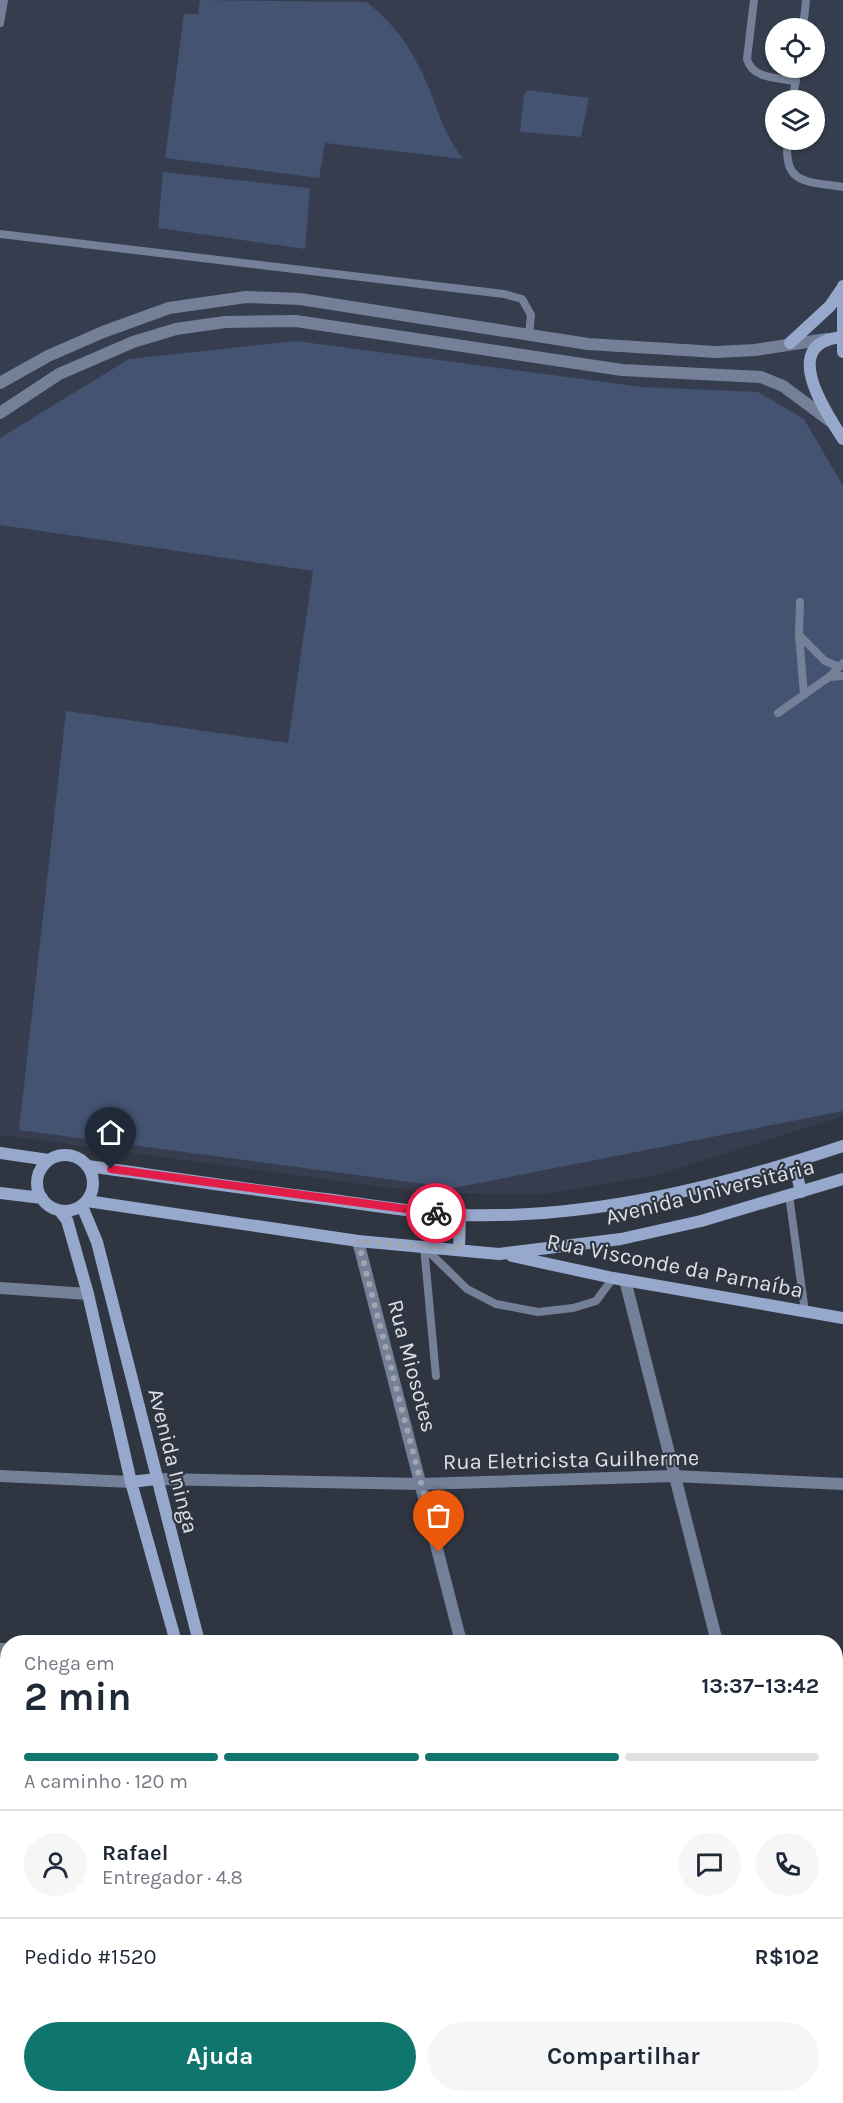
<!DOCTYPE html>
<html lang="pt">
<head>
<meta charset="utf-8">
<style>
  :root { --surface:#fff; --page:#f6f6f7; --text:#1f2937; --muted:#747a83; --line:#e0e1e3; --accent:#0f766e }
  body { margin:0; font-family:Karla,sans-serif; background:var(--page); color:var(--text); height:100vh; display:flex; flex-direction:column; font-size:22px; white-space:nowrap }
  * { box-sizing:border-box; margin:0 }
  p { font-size:20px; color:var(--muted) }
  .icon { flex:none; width:33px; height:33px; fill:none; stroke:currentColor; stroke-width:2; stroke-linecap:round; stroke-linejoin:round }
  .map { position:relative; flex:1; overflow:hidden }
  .side { position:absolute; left:0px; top:1635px; width:843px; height:468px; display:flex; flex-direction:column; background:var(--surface); border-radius:24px 24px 0 0; box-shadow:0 2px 4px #0004 }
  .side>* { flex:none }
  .controls { position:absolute; left:765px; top:18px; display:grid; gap:12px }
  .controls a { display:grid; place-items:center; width:60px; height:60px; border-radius:50%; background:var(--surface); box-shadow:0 2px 4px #0004; font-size:30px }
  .pin { position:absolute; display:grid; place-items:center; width:51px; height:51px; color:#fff; margin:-62px -26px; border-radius:50% 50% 50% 0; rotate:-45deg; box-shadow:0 0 6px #0007 }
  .pin .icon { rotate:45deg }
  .courier { position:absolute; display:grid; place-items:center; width:60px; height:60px; margin:-30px; border:4px solid #e11d48; border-radius:50%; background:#fff; color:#222; box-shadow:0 2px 8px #0007 }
  .summary em { font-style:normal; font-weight:700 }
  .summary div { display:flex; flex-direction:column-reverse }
  .summary { display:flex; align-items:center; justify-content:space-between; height:102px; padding:0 24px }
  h1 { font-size:39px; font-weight:700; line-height:45px }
  .bar { display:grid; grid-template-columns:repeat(4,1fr); gap:9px 6px; align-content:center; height:72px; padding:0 24px }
  .bar i { height:8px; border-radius:4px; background:var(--line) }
  .bar .current { background:var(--accent) }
  .bar p { grid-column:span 4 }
  .line { display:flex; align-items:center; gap:15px; padding:0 24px; border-top:2px solid var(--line) }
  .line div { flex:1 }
  .round { display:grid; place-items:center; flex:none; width:63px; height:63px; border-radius:32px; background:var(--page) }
  .button { display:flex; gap:12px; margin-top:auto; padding:12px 24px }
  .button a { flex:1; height:69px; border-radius:36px; background:var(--accent); color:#fff; font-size:24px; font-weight:700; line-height:69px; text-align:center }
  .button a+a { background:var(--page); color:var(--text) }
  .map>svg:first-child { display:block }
</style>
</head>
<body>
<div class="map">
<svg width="843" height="2103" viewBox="0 0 843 2103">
  <rect width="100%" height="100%" fill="#303641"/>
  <path fill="#353d4e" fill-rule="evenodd" d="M 0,0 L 843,0 L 843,1116 L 657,1175 L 544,1194 L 451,1193 L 384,1187 L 0,1135 ZM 776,28 L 814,28 L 814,68 L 776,68 ZM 776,100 L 814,100 L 814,140 L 776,140 Z"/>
  <path fill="#445372" d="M 200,0 L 367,2 C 388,20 405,38 417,63 C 435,95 440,130 463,159 L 325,143 L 319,178 L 165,158 L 184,14 L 198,14 Z
    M 527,90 L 589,98 L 581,137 L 520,132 L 524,95 Z
    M 163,172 L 310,188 L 305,249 L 158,228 Z
    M 296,341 L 642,387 L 758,392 L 804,419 L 843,486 L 843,1111 L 454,1188 L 19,1130 L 66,711 L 288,743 L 313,571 L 0,525 L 0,438 L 129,359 Z"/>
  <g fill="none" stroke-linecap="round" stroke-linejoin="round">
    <path stroke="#748097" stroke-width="8" d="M 754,0 L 747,59 C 752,79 778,78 796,81
      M 0,23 L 4,0
      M 803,28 L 806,0
      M 793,100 L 797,68
      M 788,140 C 782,185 807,181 843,187
      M 0,234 L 504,294 L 522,299 L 531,315 L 529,335
      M 800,602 L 799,635 L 804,695
      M 799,635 L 825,661 L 839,667
      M 829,677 L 843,676
      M 778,713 L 829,677 L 843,663
      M 789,1195 L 805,1312
      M 424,1247 L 436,1376
      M 425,1248 L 467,1289 L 496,1304 L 538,1312 L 573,1308 L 596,1301 L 613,1278"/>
    <path stroke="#748097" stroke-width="12" d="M 0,383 L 48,356 L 103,332 L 169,308 L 246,297 L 300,299 L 588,344 L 716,352 L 755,350 L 827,339
      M 0,413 L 59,374 L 133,342 L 176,329 L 225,322 L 296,321 L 622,370 L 761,377 L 783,386 L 830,421
      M 358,1241 L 461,1642
      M 625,1280 L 717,1642
      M 0,1288 L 88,1294
      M 0,1476 L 131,1482
      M 156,1479 L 421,1484 L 674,1476 L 843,1484
      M 0,1649 L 8,1649
      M 836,1671 L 843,1672
      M 836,1855 L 843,1855
      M 0,1917 L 8,1914
      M 836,2049 L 843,2049
      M 579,2096 L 581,2103
      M 832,2096 L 834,2103
      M 54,2103 L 80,2096"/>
    <path stroke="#96a9cd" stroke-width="12" d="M 843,286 L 843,352
      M 843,337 C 778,342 825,411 843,439
      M 790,343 L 830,306 L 843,287
      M 0,1153 L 49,1160
      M37 1183a28 28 0 1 1 56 0a28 28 0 1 1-56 0Z
      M 794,1162 L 801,1192
      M 88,1166 C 167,1177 246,1189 326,1199 C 370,1205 416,1213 461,1215 C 592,1219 720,1187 843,1146
      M 0,1193 L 42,1198
      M 87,1201 L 358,1241 L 499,1254 L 621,1239 L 701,1221 L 843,1179
      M 82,1206 L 97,1242 L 199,1642
      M 60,1211 L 67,1220 L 88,1294 L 131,1482 L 176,1642
      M 459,1250 L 460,1215
      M 512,1256 L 613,1278 L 843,1318
      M 131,1482 L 156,1479
      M 304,2096 L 306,2103
      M 326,2096 L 328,2103"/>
  </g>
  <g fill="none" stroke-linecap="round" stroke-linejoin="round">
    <path stroke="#a0a5ae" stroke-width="6" stroke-dasharray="0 10.8" d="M 436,1213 L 460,1215 L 459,1250 L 358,1241 L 439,1552"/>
    <path stroke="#e11d48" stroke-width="8" d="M 111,1169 L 436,1213"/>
  </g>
  <g text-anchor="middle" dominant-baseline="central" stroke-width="4.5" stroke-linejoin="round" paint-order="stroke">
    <g font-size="22" fill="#dde1e8" stroke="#303641">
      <text transform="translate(710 1192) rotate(-14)">Avenida Universitária</text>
      <text transform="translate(675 1266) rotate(11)">Rua Visconde da Parnaíba</text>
      <text transform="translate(412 1366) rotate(75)">Rua Miosotes</text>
      <text transform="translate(571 1460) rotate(-1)">Rua Eletricista Guilherme</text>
      <text transform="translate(173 1461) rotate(76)">Avenida Ininga</text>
    </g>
  </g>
</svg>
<div class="controls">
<a><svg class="icon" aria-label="locate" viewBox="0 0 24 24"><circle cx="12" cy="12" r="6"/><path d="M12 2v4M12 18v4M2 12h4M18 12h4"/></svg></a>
<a><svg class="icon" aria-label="layers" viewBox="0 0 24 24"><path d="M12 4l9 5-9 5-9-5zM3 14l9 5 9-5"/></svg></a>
</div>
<div class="pin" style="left:439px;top:1552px;background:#ea580c"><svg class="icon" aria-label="bag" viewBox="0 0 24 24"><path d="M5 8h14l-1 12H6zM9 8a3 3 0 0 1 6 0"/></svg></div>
<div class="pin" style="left:111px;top:1169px;background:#1f2937"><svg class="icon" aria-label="home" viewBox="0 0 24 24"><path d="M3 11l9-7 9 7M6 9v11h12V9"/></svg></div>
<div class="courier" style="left:436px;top:1213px"><svg class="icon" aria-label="bike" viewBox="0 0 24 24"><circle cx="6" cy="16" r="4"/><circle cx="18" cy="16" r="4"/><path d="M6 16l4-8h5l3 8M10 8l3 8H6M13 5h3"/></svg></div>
<section class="side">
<div class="summary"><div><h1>2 min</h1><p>Chega em</p></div><em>13:37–13:42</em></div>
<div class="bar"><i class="current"></i><i class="current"></i><i class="current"></i><i></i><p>A caminho · 120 m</p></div>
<div class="line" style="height:108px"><a class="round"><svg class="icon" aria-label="person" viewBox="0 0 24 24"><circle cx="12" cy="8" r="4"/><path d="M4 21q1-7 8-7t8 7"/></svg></a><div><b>Rafael</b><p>Entregador · 4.8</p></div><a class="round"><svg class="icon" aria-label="chat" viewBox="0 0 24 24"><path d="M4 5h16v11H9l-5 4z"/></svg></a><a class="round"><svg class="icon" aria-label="phone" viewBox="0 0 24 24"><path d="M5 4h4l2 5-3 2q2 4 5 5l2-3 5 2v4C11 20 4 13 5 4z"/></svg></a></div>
<div class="line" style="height:78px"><div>Pedido #1520</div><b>R$102</b></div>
<div class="button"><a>Ajuda</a><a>Compartilhar</a></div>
</section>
</div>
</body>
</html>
